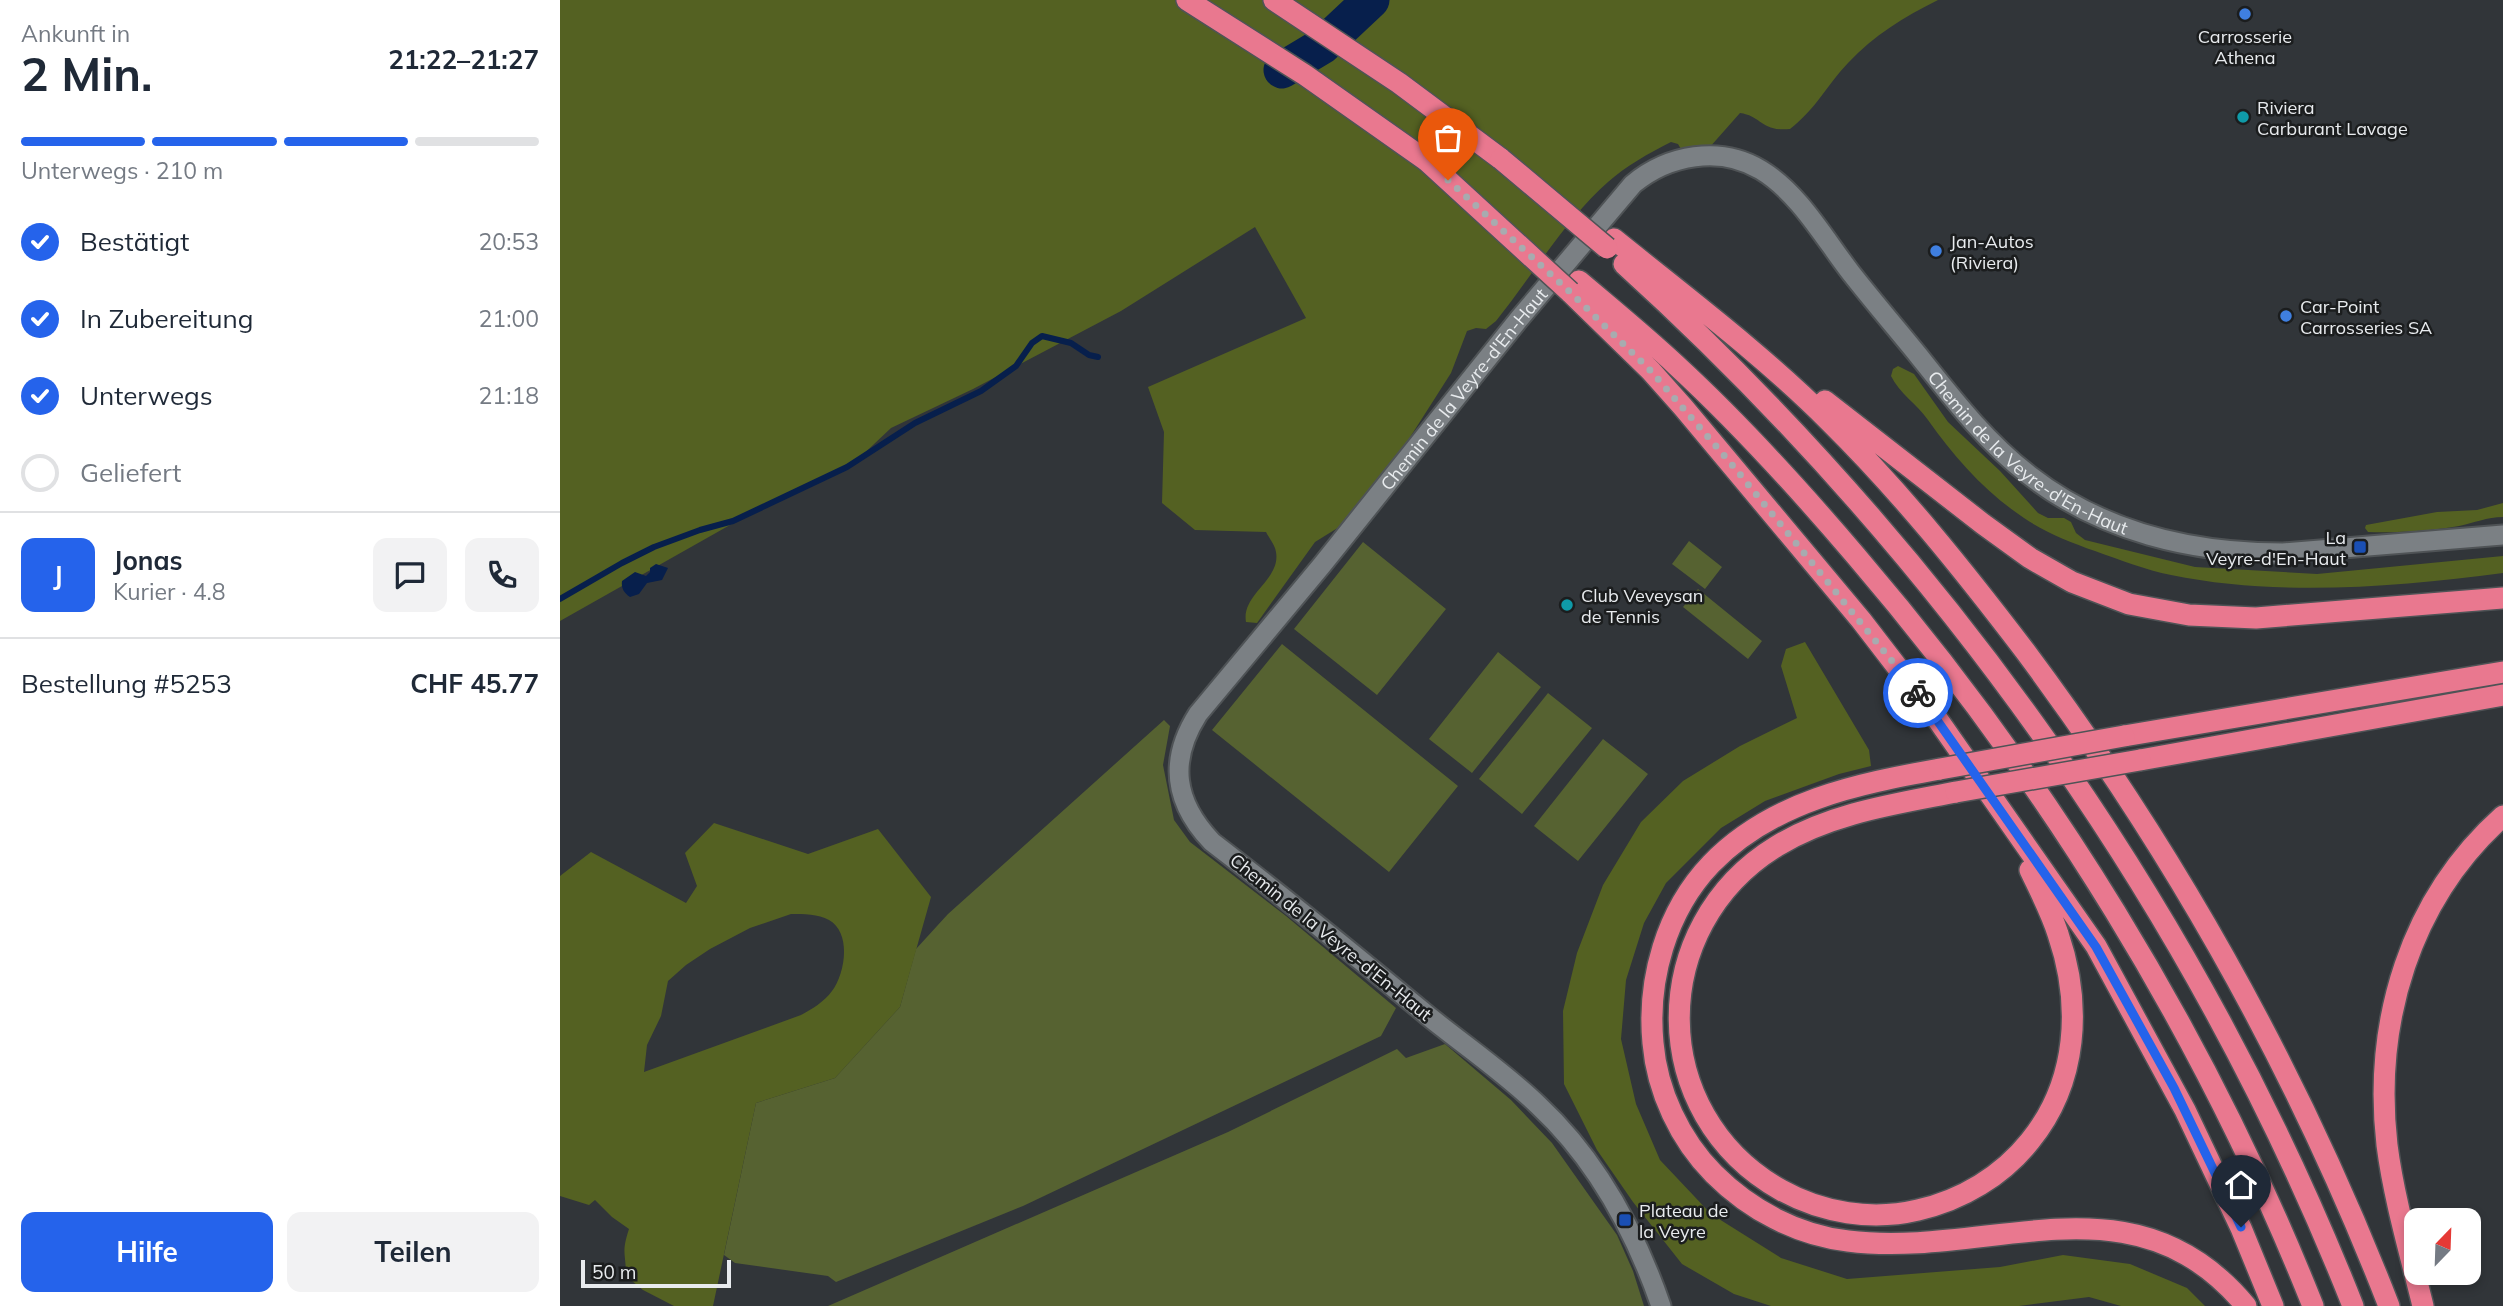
<!DOCTYPE html>
<html lang="de">
<head>
<meta charset="utf-8">
<style>
  :root { --surface:#fff; --page:#f2f2f3; --text:#1f2937; --muted:#747a83; --line:#e0e1e3; --accent:#2563eb }
  body { margin:0; font-family:Mulish,sans-serif; background:var(--page); color:var(--text); height:100vh; display:flex; flex-direction:column; font-size:26px; white-space:nowrap }
  * { box-sizing:border-box; margin:0 }
  p { font-size:23px; color:var(--muted) }
  .icon { flex:none; width:38px; height:38px; fill:none; stroke:currentColor; stroke-width:2; stroke-linecap:round; stroke-linejoin:round }
  .map { position:relative; flex:1; overflow:hidden }
  .side { display:flex; flex-direction:column; background:var(--surface); width:560px }
  .side>* { flex:none }
  .needle { width:46px; rotate:23deg }
  .buttons { position:absolute; left:1844px; top:1208px; display:grid; gap:14px }
  .buttons a { display:grid; place-items:center; width:77px; height:77px; border-radius:14px; background:var(--surface); box-shadow:0 4px 10px #0003; font-size:35px }
  .scale { position:absolute; left:21px; bottom:18px; width:150px; box-sizing:border-box; padding-left:7px; border:4px solid #e8ebee; border-top:0; font-size:19px; line-height:24px; white-space:nowrap; color:#e8ebee; -webkit-text-stroke:5px #1b1d1e; paint-order:stroke }
  .pin { position:absolute; display:grid; place-items:center; width:60px; height:60px; color:#fff; margin:-72px -30px; border-radius:50% 50% 50% 0; rotate:-45deg; box-shadow:0 0 7px #0007 }
  .pin .icon { rotate:45deg }
  .courier { position:absolute; display:grid; place-items:center; width:70px; height:70px; margin:-35px; border:5px solid #2563eb; border-radius:50%; background:#fff; color:#222; box-shadow:0 2px 9px #0007 }
  .head em { font-style:normal; font-weight:700 }
  .head div { display:flex; flex-direction:column-reverse }
  .head { display:flex; align-items:center; justify-content:space-between; height:119px; padding:0 21px }
  h1 { font-size:46px; font-weight:700; line-height:52px }
  .bar { display:grid; grid-template-columns:repeat(4,1fr); gap:10px 7px; align-content:center; height:84px; padding:0 21px }
  .bar i { height:9px; border-radius:5px; background:var(--line) }
  .bar .active { background:var(--accent) }
  .bar p { grid-column:span 4 }
  .line { display:flex; align-items:center; gap:18px; padding:0 21px; border-top:2px solid var(--line) }
  .line div { flex:1 }
  .round { display:grid; place-items:center; flex:none; width:74px; height:74px; border-radius:14px; background:var(--page) }
  ol { padding:0 21px; list-style:none }
  li { display:flex; align-items:center; gap:21px; height:77px }
  li p { margin-inline-start:auto }
  li .icon { padding:7px; border-radius:50%; background:var(--accent); color:#fff; stroke-width:4 }
  li:last-child { color:var(--muted) }
  li i { width:38px; height:38px; border:4px solid var(--line); border-radius:50% }
  .button { display:flex; gap:14px; margin-top:auto; padding:14px 21px }
  .button a { flex:1; height:80px; border-radius:14px; background:var(--accent); color:#fff; font-size:28px; font-weight:700; line-height:80px; text-align:center }
  .button a+a { background:var(--page); color:var(--text) }
  main { display:flex; flex:1; min-height:0 }
  .map>svg:first-child { display:block }
</style>
</head>
<body>
<main>
<section class="side">
<div class="head"><div><h1>2 Min.</h1><p>Ankunft in</p></div><em>21:22–21:27</em></div>
<div class="bar"><i class="active"></i><i class="active"></i><i class="active"></i><i></i><p>Unterwegs · 210 m</p></div>
<ol>
<li><svg class="icon" aria-label="check" viewBox="0 0 24 24"><path d="M5 12l5 5 9-10"/></svg>Bestätigt<p>20:53</p></li>
<li><svg class="icon" aria-label="check" viewBox="0 0 24 24"><path d="M5 12l5 5 9-10"/></svg>In Zubereitung<p>21:00</p></li>
<li><svg class="icon" aria-label="check" viewBox="0 0 24 24"><path d="M5 12l5 5 9-10"/></svg>Unterwegs<p>21:18</p></li>
<li><i></i>Geliefert</li>
</ol>
<div class="line" style="height:126px"><b class="round" style="background:var(--accent);color:#fff">J</b><div><b>Jonas</b><p>Kurier · 4.8</p></div><a class="round"><svg class="icon" aria-label="chat" viewBox="0 0 24 24"><path d="M4 5h16v11H9l-5 4z"/></svg></a><a class="round"><svg class="icon" aria-label="phone" viewBox="0 0 24 24"><path d="M5 4h4l2 5-3 2q2 4 5 5l2-3 5 2v4C11 20 4 13 5 4z"/></svg></a></div>
<div class="line" style="height:91px"><div>Bestellung #5253</div><b>CHF 45.77</b></div>
<div class="button"><a>Hilfe</a><a>Teilen</a></div>
</section>
<div class="map">
<svg width="1943" height="1306" viewBox="0 0 1943 1306">
  <rect width="100%" height="100%" fill="#313539"/>
  <path fill="#566231" d="M 1129,541 L 1162,567 L 1145,589 L 1112,564 Z
    M 803,542 L 886,609 L 817,695 L 734,629 Z
    M 1138,589 L 1202,641 L 1188,659 L 1123,607 Z
    M 722,644 L 898,786 L 829,872 L 652,730 Z
    M 938,652 L 981,687 L 912,773 L 869,739 Z
    M 988,693 L 1032,728 L 962,814 L 919,779 Z
    M 604,720 L 610,726 L 603,765 L 614,820 L 630,842 L 726,916 L 836,1008 L 821,1036 L 463,1206 L 276,1282 L 268,1276 L 175,1263 L 164,1255 L 196,1103 L 275,1078 L 340,1007 L 356,949 L 388,914 Z
    M 1043,739 L 1088,774 L 1018,861 L 974,826 Z
    M 885,1044 L 951,1100 L 992,1143 L 1057,1235 L 1073,1271 L 1084,1306 L 268,1306 L 668,1132 L 837,1049 L 846,1058 Z"/>
  <path fill="#546122" fill-rule="evenodd" d="M 0,0 L 1378,0 C 1344,17 1314,35 1288,63 C 1267,85 1256,109 1230,129 C 1201,132 1202,116 1180,113 L 1149,148 L 1128,161 L 1118,144 L 1111,142 C 1089,153 1066,166 1048,182 C 1005,220 972,276 936,321 L 926,329 L 916,328 L 907,331 L 891,373 L 847,442 L 784,524 L 755,542 L 697,623 L 686,622 C 681,594 721,580 716,552 C 715,545 709,538 706,532 L 635,530 L 602,503 L 604,432 L 588,387 L 746,318 L 695,227 L 561,311 L 413,389 L 331,428 L 294,463 L 170,525 L 0,621 Z
    M 1338,366 L 1354,374 L 1388,422 L 1440,471 L 1478,513 L 1488,518 L 1504,518 L 1511,522 L 1516,533 L 1525,540 L 1635,567 L 1757,574 L 1943,556 L 1943,573 C 1836,587 1718,597 1611,575 C 1586,570 1560,560 1535,551 C 1510,542 1486,533 1464,518 C 1425,492 1395,458 1368,420 C 1357,404 1339,393 1331,376 L 1333,369 Z
    M 1943,503 L 1943,517 C 1927,517 1914,523 1899,526 C 1870,531 1838,533 1808,532 L 1805,528 L 1806,525 L 1877,512 L 1917,510 Z
    M 1245,642 L 1309,750 L 1311,766 L 1279,774 L 1205,801 L 1161,828 L 1106,883 L 1084,923 L 1066,980 L 1061,1039 L 1076,1104 L 1100,1160 L 1151,1214 L 1221,1258 L 1287,1279 L 1440,1267 L 1503,1255 L 1570,1264 L 1627,1288 L 1645,1306 L 1561,1306 L 1529,1297 L 1459,1306 L 1211,1306 L 1174,1294 L 1122,1264 L 1073,1202 L 1037,1150 L 1004,1084 L 1003,1011 L 1017,953 L 1043,885 L 1081,822 L 1123,781 L 1180,746 L 1237,718 L 1221,666 L 1226,649 Z
    M 154,823 L 248,854 L 318,829 L 371,897 L 340,1007 L 275,1078 L 196,1103 L 153,1306 L 114,1306 L 83,1290 L 66,1276 C 66,1253 61,1253 69,1229 L 52,1217 L 35,1200 L 29,1205 L 0,1196 L 0,876 L 31,852 L 126,903 L 137,886 L 125,853 ZM 231,914 C 244,914 258,914 269,920 C 292,933 285,974 272,991 C 264,1002 252,1009 241,1015 L 84,1072 L 87,1045 L 101,1016 L 108,981 L 126,965 L 150,949 L 190,928 Z"/>
  <path fill="#071f4c" d="M 96,564 L 108,568 L 102,580 L 87,583 L 79,594 L 70,597 C 64,593 61,588 62,581 L 75,572 L 86,576 L 90,572 L 90,568 Z"/>
  <g fill="none" stroke-linecap="round" stroke-linejoin="round">
    <path stroke="#071f4c" stroke-width="6" d="M 0,599 L 62,563 L 94,547 L 140,530 L 173,521 L 287,467 L 355,423 L 421,391 L 456,366 L 472,343 L 482,336 L 511,343 L 529,355 L 538,357"/>
    <path stroke="#071f4c" stroke-width="37" d="M 722,70 L 762,46 L 811,0"/>
    <defs>
      <g id="minor">
        <path id="s1" d="M 1101,1306 C 1075,1231 1036,1159 978,1105 C 944,1072 904,1045 867,1015 C 796,956 725,898 652,842 C 614,802 608,761 638,714 L 762,565 L 959,319 L 1073,184 C 1108,155 1160,145 1201,170 C 1239,193 1264,238 1291,273 C 1313,301 1336,328 1358,355 C 1393,399 1425,441 1469,475 C 1542,532 1633,553 1723,553 L 1943,535"/>
      </g>
      <path id="motorway" d="M 627,0 L 745,75 L 867,161
        M 714,0 L 839,83 L 941,159
        M 1054,239 C 1127,298 1203,355 1269,421 C 1341,492 1404,571 1465,651 C 1615,852 1738,1072 1829,1306
        M 1064,264 C 1381,552 1635,907 1793,1306
        M 1019,281 C 1052,309 1085,336 1116,365 C 1180,424 1239,489 1296,556 C 1487,779 1644,1032 1753,1306
        M 1010,292 L 1091,371 L 1123,407 L 1301,620 L 1378,720 L 1536,946 L 1625,1110 L 1681,1228 L 1713,1306
        M 1265,401 L 1423,524 L 1470,558 L 1512,582 L 1569,604 L 1629,615 L 1696,618 L 1943,598
        M 1564,736 L 1943,672
        M 1580,760 L 1943,695
        M 1380,769 C 1297,784 1212,801 1151,864 C 1106,911 1087,980 1093,1043 C 1097,1091 1120,1140 1154,1174 C 1190,1210 1237,1235 1288,1241 C 1431,1259 1573,1170 1686,1306
        M 1396,792 C 1335,804 1271,813 1217,846 C 1086,926 1086,1114 1221,1190 C 1262,1213 1312,1221 1358,1210 C 1402,1200 1442,1176 1470,1141 C 1518,1082 1522,1004 1498,934 C 1491,912 1480,891 1470,870
        M 1863,1306 C 1850,1253 1834,1199 1827,1145 C 1813,1022 1850,899 1943,816"/>
    </defs>
    <use href="#minor" stroke="#4f5356" stroke-width="23"/>
    <use href="#motorway" stroke="#4f5356" stroke-width="24"/>
    <use href="#minor" stroke="#7b8084" stroke-width="19"/>
    <use href="#motorway" stroke="#e9788f" stroke-width="21"/>
    <defs>
      <path id="motorway-bridge" d="M 941,159 L 1047,248
        M 867,161 L 1010,292
        M 1380,769 L 1564,736
        M 1396,792 L 1580,760"/>
    </defs>
    <use href="#motorway-bridge" stroke="#4f5356" stroke-width="24" stroke-linecap="butt"/>
    <use href="#motorway-bridge" stroke="#e9788f" stroke-width="21"/>
  </g>
  <g fill="none" stroke-linecap="round" stroke-linejoin="round">
    <path stroke="#a8abaf" stroke-width="7" stroke-dasharray="0 12.6" d="M 888,180 L 1010,292 L 1091,371 L 1174,467 L 1358,693"/>
    <path stroke="#2563eb" stroke-width="9" d="M 1358,693 L 1536,947 L 1614,1088 L 1681,1227"/>
  </g>
  <g fill="#3f7fe0" stroke="#1b1d1e" stroke-width="2.5">
    <circle cx="1685" cy="14" r="7"/>
    <circle cx="1376" cy="251" r="7"/>
    <circle cx="1726" cy="316" r="7"/>
  </g>
  <g fill="#0f9aa8" stroke="#1b1d1e" stroke-width="2.5">
    <circle cx="1683" cy="117" r="7"/>
    <circle cx="1007" cy="605" r="7"/>
  </g>
  <g fill="#1a4fb4" stroke="#1b1d1e" stroke-width="2.5">
    <rect x="1793" y="540" width="14" height="14" rx="3.5"/>
    <rect x="1058" y="1213" width="14" height="14" rx="3.5"/>
  </g>
  <g text-anchor="middle" dominant-baseline="central" stroke-width="5" stroke-linejoin="round" paint-order="stroke">
    <g font-size="18" fill="#e8ebee" stroke="#1b1d1e" text-anchor="start">
      <text x="1685" y="36" text-anchor="middle">Carrosserie<tspan x="1685" dy="21">Athena</tspan></text>
      <text x="1697" y="107">Riviera<tspan x="1697" dy="21">Carburant Lavage</tspan></text>
      <text x="1390" y="241">Jan-Autos<tspan x="1390" dy="21">(Riviera)</tspan></text>
      <text x="1740" y="306">Car-Point<tspan x="1740" dy="21">Carrosseries SA</tspan></text>
      <text x="1786" y="537" text-anchor="end">La<tspan x="1786" dy="21">Veyre-d'En-Haut</tspan></text>
      <text x="1021" y="595">Club Veveysan<tspan x="1021" dy="21">de Tennis</tspan></text>
      <text x="1079" y="1210">Plateau de<tspan x="1079" dy="21">la Veyre</tspan></text>
    </g>
    <g font-size="18" fill="#e8ebee" stroke="#1b1d1e">
      <text stroke="none"><textPath href="#s1" startOffset="1218">Chemin de la Veyre-d'En-Haut</textPath></text>
      <text stroke="none"><textPath href="#s1" startOffset="2014">Chemin de la Veyre-d'En-Haut</textPath></text>
      <text transform="translate(771 937) rotate(39)">Chemin de la Veyre-d'En-Haut</text>
    </g>
  </g>
</svg>
<div class="buttons">
<a><svg class="needle" viewBox="-14 -14 28 28"><path d="M0-13l5 13h-10z" fill="#e53935"/><path d="M0 13l5-13h-10z" fill="#747a83"/></svg></a>
</div>
<div class="scale">50 m</div>
<div class="pin" style="left:888px;top:180px;background:#ea580c"><svg class="icon" aria-label="bag" viewBox="0 0 24 24"><path d="M5 8h14l-1 12H6zM9 8a3 3 0 0 1 6 0"/></svg></div>
<div class="pin" style="left:1681px;top:1227px;background:#1f2937"><svg class="icon" aria-label="home" viewBox="0 0 24 24"><path d="M3 11l9-7 9 7M6 9v11h12V9"/></svg></div>
<div class="courier" style="left:1358px;top:693px"><svg class="icon" aria-label="bike" viewBox="0 0 24 24"><circle cx="6" cy="16" r="4"/><circle cx="18" cy="16" r="4"/><path d="M6 16l4-8h5l3 8M10 8l3 8H6M13 5h3"/></svg></div>
</div>
</main>
</body>
</html>
